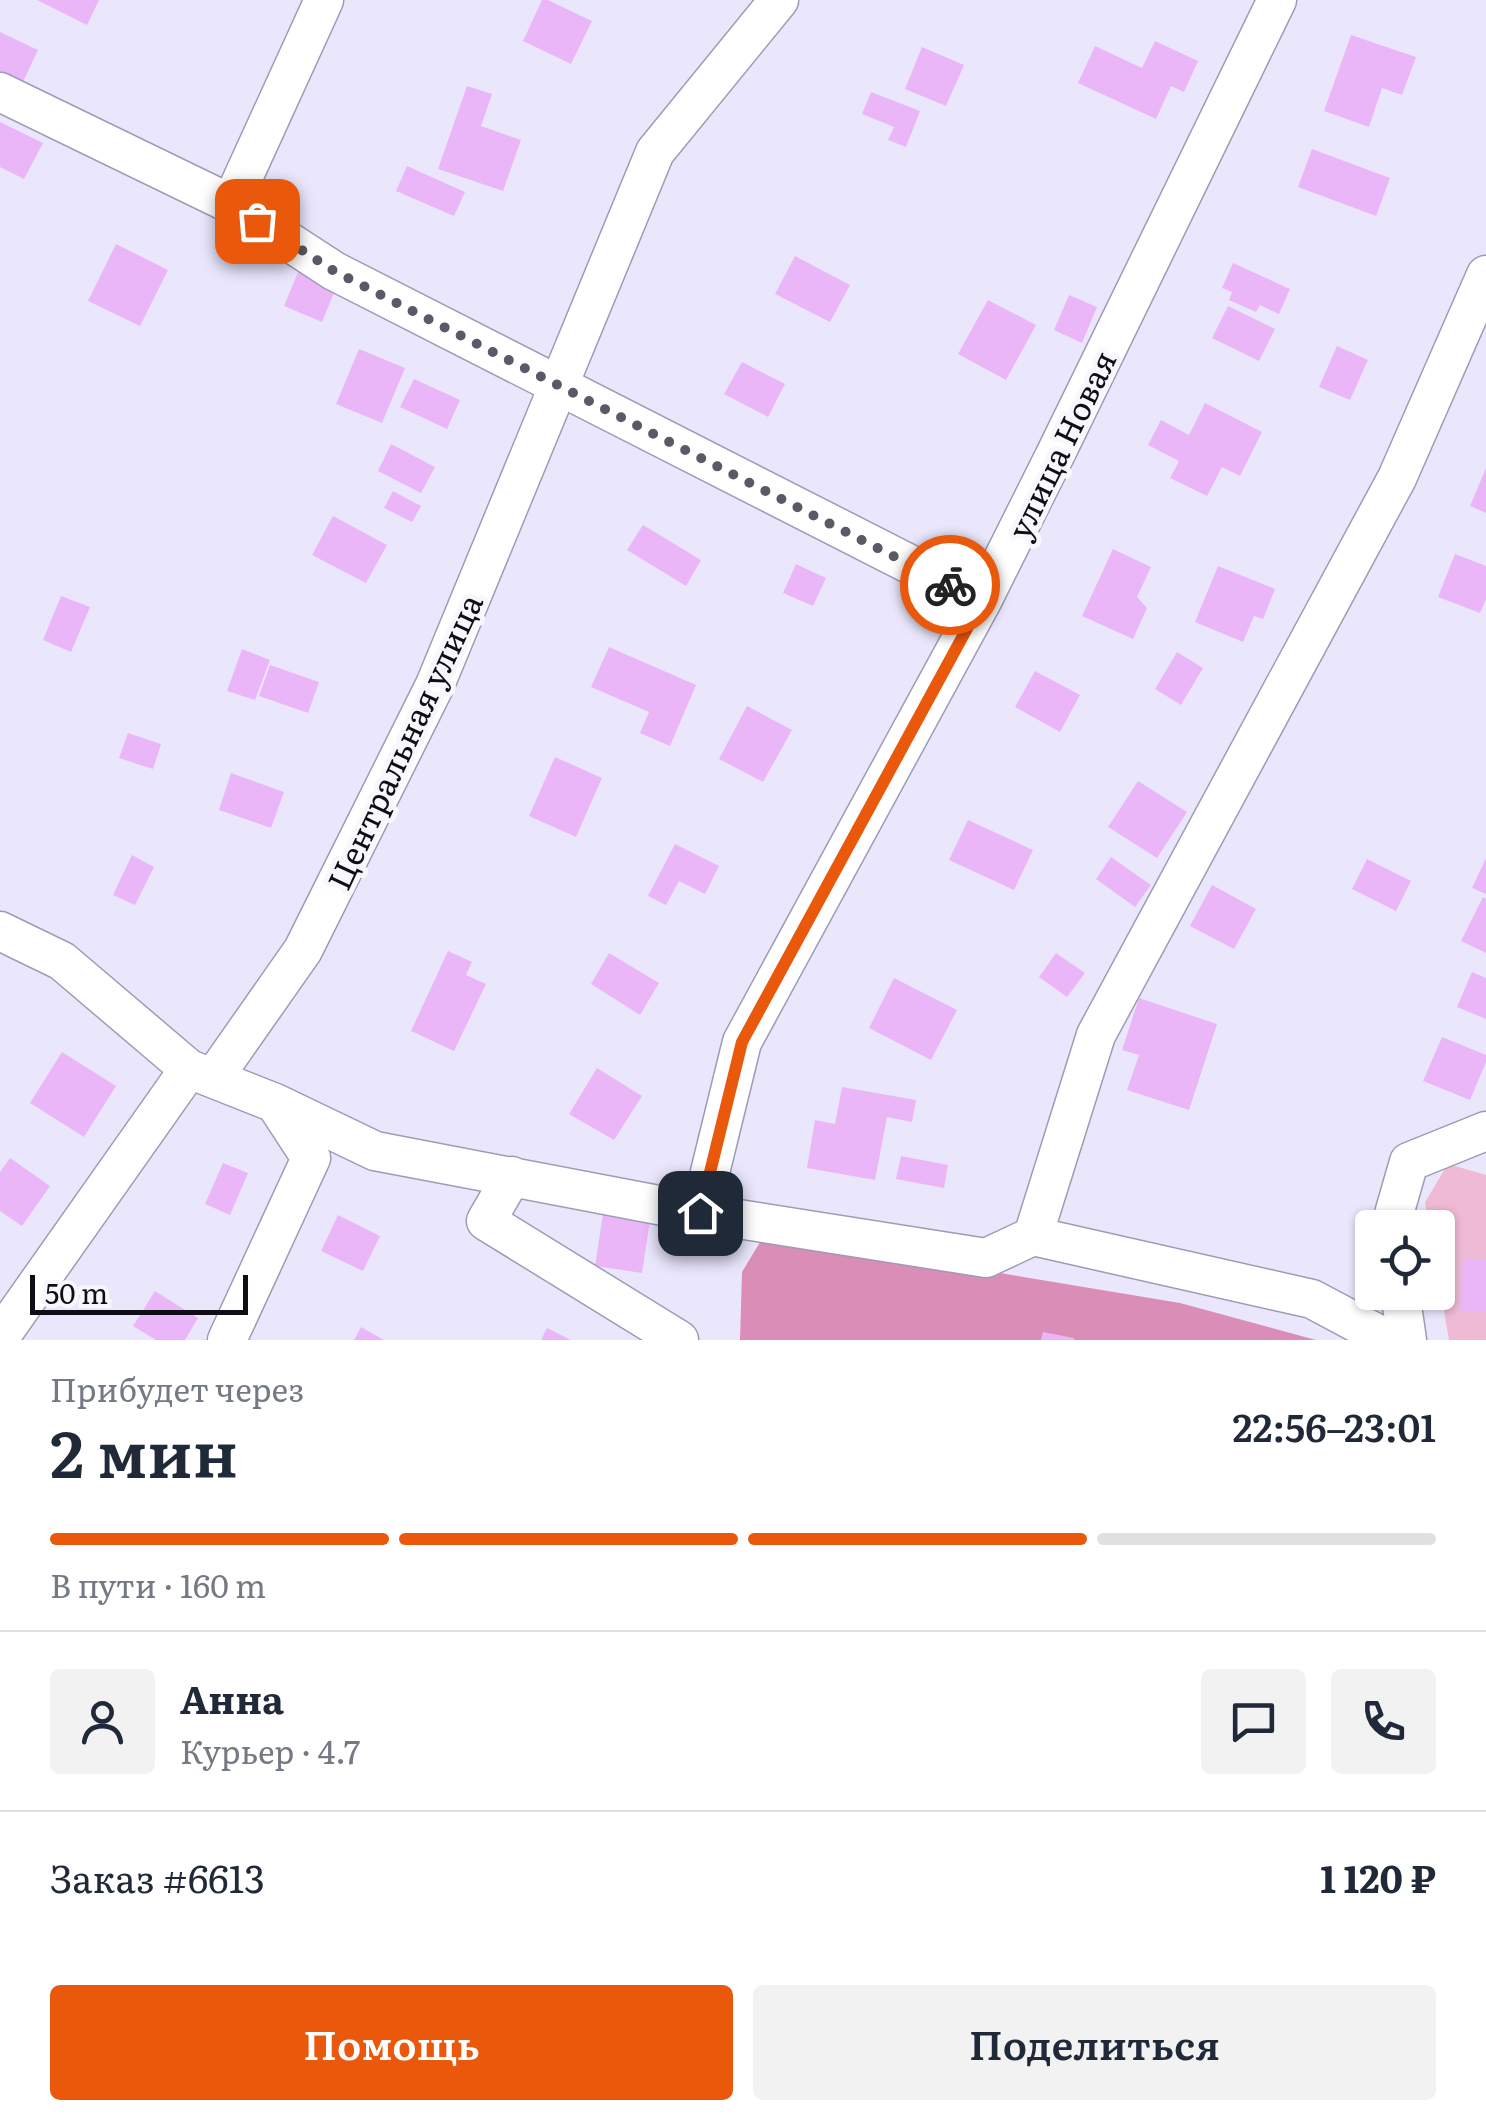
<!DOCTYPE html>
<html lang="ru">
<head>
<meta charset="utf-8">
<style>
  :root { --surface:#fff; --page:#f2f2f3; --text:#1f2937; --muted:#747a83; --line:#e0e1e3; --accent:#ea580c }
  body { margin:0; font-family:Literata,serif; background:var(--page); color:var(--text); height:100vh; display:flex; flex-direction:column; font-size:38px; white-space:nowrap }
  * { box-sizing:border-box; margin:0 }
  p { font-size:32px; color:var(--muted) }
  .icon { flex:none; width:55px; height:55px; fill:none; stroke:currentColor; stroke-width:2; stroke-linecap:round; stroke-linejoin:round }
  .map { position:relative; height:1340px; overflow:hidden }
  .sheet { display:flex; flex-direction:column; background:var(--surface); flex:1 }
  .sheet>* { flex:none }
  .buttons { position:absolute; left:1355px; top:1210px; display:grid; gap:20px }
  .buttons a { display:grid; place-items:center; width:100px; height:100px; border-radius:10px; background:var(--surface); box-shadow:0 2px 8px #0004; font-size:50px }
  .scale { position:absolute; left:30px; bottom:25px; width:218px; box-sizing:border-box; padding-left:10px; border:5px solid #0f0d16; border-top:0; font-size:28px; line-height:35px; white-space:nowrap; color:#0f0d16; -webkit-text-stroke:8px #f7f7fc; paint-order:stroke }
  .pin { position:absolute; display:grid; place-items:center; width:85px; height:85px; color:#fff; margin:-42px; border-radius:20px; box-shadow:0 5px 15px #0006 }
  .courier { position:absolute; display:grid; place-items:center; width:100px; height:100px; margin:-50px; border:8px solid #ea580c; border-radius:50%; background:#fff; color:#222; box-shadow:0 2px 12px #0007 }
  .overview em { font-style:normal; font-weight:600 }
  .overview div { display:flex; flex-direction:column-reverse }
  .overview { display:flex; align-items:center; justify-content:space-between; height:170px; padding:0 50px }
  h1 { font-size:65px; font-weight:600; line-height:75px }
  .bar { display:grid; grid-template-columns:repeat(4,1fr); gap:15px 10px; align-content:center; height:120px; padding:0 50px }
  .bar i { height:12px; border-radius:8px; background:var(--line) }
  .bar .current { background:var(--accent) }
  .bar p { grid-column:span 4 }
  .line { display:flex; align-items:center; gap:25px; padding:0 50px; border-top:2px solid var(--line) }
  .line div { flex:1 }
  .round { display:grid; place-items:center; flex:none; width:105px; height:105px; border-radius:10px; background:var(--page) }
  .button { display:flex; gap:20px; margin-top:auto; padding:20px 50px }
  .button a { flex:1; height:115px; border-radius:10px; background:var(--accent); color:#fff; font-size:40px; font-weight:600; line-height:115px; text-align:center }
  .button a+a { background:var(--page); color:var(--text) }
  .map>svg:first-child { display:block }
</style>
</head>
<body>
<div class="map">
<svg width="1486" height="1340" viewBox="0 0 1486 1340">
  <rect width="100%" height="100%" fill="#eae7fd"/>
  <path fill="#eebad4" d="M 1448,1164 L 1486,1175 L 1486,1340 L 1449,1340 L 1438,1275 L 1438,1228 L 1429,1227 L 1425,1202 Z"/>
  <path fill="#da8db6" d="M 765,1234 L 1180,1303 L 1316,1340 L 740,1340 L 742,1272 Z"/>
  <path fill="#ebb6f8" d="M 37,0 L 99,0 L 87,25 Z
    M 542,0 L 548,0 L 592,21 L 571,64 L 523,41 Z
    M 0,32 L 38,50 L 22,84 L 0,74 Z
    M 1351,35 L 1416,57 L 1402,95 L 1382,88 L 1369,127 L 1324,111 Z
    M 1155,41 L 1198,61 L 1184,92 L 1171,86 L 1156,119 L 1078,83 L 1095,46 L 1142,68 Z
    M 922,47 L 964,65 L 946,106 L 905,89 Z
    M 467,86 L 492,94 L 481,126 L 521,140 L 503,191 L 438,169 Z
    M 871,92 L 920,111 L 906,147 L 888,140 L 894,127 L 862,114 Z
    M 0,122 L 43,143 L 24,179 L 0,167 Z
    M 1312,149 L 1390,178 L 1376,216 L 1298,187 Z
    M 407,166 L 465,192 L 454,216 L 396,191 Z
    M 116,244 L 168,270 L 140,326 L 88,301 Z
    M 795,256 L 850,285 L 830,322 L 775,294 Z
    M 1233,263 L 1290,289 L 1279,314 L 1260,305 L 1256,312 L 1229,300 L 1232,292 L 1222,288 Z
    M 298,272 L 336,288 L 322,322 L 284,306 Z
    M 1069,295 L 1097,307 L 1082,343 L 1054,330 Z
    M 988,300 L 1036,325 L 1006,380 L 958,354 Z
    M 1228,306 L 1275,329 L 1259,361 L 1212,338 Z
    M 1337,346 L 1368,360 L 1350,400 L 1319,387 Z
    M 359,349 L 405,368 L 382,423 L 336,404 Z
    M 742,362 L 785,384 L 768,417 L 724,394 Z
    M 414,379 L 460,400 L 447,429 L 400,407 Z
    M 1205,403 L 1262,432 L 1240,476 L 1222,467 L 1207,496 L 1170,478 L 1179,461 L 1148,445 L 1161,420 L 1189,435 Z
    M 391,444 L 435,467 L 421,493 L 378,471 Z
    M 1486,468 L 1486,513 L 1470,506 Z
    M 393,491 L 421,506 L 412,522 L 384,508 Z
    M 333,516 L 387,545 L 366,583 L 312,555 Z
    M 643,525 L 701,560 L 686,586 L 627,550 Z
    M 1113,549 L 1151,567 L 1137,597 L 1147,608 L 1133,639 L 1082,616 Z
    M 1455,554 L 1486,566 L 1486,599 L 1480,613 L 1438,597 Z
    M 796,564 L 826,578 L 813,606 L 783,593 Z
    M 1218,566 L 1275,589 L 1263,619 L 1254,616 L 1243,642 L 1195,622 Z
    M 61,596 L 90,607 L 71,652 L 43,640 Z
    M 609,647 L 696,685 L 670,746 L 640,733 L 649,712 L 591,687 Z
    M 242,649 L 270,660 L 255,700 L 227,691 Z
    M 1177,652 L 1203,668 L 1181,705 L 1155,689 Z
    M 270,665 L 319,682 L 308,713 L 259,696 Z
    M 1035,671 L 1080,695 L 1060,732 L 1015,707 Z
    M 747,706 L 792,730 L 763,782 L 719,759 Z
    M 128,733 L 161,744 L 153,769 L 119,758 Z
    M 555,757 L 602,778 L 576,837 L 529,816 Z
    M 231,773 L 284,792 L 271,828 L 219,810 Z
    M 1138,781 L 1187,812 L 1157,858 L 1108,827 Z
    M 968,820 L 1033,850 L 1014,890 L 949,860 Z
    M 675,844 L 719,866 L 705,894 L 679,881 L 666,905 L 648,896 Z
    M 132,855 L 154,867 L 135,905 L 113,895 Z
    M 1111,857 L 1151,885 L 1135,907 L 1096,879 Z
    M 1486,858 L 1486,894 L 1472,888 Z
    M 1367,859 L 1411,881 L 1396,911 L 1352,889 Z
    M 1212,885 L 1256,909 L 1234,949 L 1190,926 Z
    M 1483,897 L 1486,899 L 1486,953 L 1461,941 Z
    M 448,951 L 472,962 L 466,975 L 486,984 L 454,1051 L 411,1031 Z
    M 609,953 L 659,983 L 640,1015 L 591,984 Z
    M 1056,953 L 1085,973 L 1067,997 L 1039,977 Z
    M 1472,972 L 1486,978 L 1486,1019 L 1457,1007 Z
    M 894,978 L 957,1010 L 931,1060 L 869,1028 Z
    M 1139,998 L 1217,1024 L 1189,1110 L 1127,1090 L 1139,1055 L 1122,1050 Z
    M 1442,1037 L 1486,1055 L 1486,1062 L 1470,1100 L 1423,1081 Z
    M 62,1052 L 116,1086 L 84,1137 L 30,1103 Z
    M 597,1068 L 642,1096 L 614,1140 L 569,1114 Z
    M 842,1087 L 916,1100 L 912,1122 L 887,1117 L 875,1180 L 807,1168 L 815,1120 L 835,1124 Z
    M 901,1156 L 948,1165 L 944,1188 L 896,1179 Z
    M 10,1158 L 50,1186 L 22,1226 L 0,1211 L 0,1172 Z
    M 223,1163 L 248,1173 L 230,1215 L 205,1204 Z
    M 603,1214 L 650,1221 L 642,1273 L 595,1266 Z
    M 338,1215 L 380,1236 L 363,1271 L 321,1251 Z
    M 1463,1258 L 1486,1260 L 1486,1312 L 1460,1311 Z
    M 155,1291 L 198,1318 L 185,1340 L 156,1340 L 133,1326 Z
    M 361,1327 L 384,1340 L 354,1340 Z
    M 547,1328 L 571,1340 L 541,1340 Z
    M 1043,1332 L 1074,1338 L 1074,1340 L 1041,1340 Z"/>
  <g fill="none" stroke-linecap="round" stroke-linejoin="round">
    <defs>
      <path id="minor" d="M 324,0 L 231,204 L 334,271 L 982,601
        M 0,92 L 231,204
        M 0,931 L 62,961 L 189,1069 L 275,1103 L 375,1151 L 700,1213 L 986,1258 L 1033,1236 L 1312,1299 L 1389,1340
        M 214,1077 L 303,950 L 435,685 L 655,152 L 779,0
        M 512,1176 L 486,1221 L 679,1340
        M 700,1213 L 742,1042 L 982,601 L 1056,453 L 1277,0
        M 1390,1228 L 1409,1162 L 1486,1131
        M 1033,1236 L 1096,1035 L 1397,478 L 1486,275
        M 1400,1292 L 1407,1340
        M 0,1337 L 189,1069
        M 227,1340 L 311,1158 L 275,1103"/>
    </defs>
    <use href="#minor" stroke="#9e9bb4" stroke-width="41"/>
    <use href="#minor" stroke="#fff" stroke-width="38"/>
  </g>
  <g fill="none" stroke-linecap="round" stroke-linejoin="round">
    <path stroke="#5c5967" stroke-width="10" stroke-dasharray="0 18" d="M 257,221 L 334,271 L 950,585"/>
    <path stroke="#ea580c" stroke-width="12" d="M 700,1213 L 742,1042 L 982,601 L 950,585"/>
  </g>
  <g text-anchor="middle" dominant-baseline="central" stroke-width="10" stroke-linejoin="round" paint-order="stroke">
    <g font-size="32" fill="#0f0d16" stroke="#f7f7fc">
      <text transform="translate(1060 444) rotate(-64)">улица Новая</text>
      <text transform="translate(403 741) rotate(-65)">Центральная улица</text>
    </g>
  </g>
</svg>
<div class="buttons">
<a><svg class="icon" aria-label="locate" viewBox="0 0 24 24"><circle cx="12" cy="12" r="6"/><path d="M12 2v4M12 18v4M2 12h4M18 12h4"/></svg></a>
</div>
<div class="scale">50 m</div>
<div class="pin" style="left:257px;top:221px;background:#ea580c"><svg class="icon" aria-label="bag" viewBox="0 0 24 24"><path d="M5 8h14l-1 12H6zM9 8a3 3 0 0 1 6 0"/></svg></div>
<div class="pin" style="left:700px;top:1213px;background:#1f2937"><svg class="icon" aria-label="home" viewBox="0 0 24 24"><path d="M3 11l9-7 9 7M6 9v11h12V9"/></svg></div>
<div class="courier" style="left:950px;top:585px"><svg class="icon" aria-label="bike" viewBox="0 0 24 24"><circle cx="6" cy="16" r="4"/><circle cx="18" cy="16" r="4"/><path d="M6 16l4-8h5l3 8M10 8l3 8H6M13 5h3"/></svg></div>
</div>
<section class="sheet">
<div class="overview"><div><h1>2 мин</h1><p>Прибудет через</p></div><em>22:56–23:01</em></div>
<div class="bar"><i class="current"></i><i class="current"></i><i class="current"></i><i></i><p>В пути · 160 m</p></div>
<div class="line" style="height:180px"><a class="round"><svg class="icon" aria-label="person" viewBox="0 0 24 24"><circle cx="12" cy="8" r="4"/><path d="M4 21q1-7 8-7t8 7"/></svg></a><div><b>Анна</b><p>Курьер · 4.7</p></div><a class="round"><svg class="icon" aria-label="chat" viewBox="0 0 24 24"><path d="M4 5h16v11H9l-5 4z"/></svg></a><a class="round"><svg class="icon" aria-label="phone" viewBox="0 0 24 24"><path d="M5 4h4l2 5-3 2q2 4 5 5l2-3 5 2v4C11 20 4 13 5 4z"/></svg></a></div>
<div class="line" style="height:130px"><div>Заказ #6613</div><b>1 120 ₽</b></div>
<div class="button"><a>Помощь</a><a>Поделиться</a></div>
</section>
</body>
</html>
